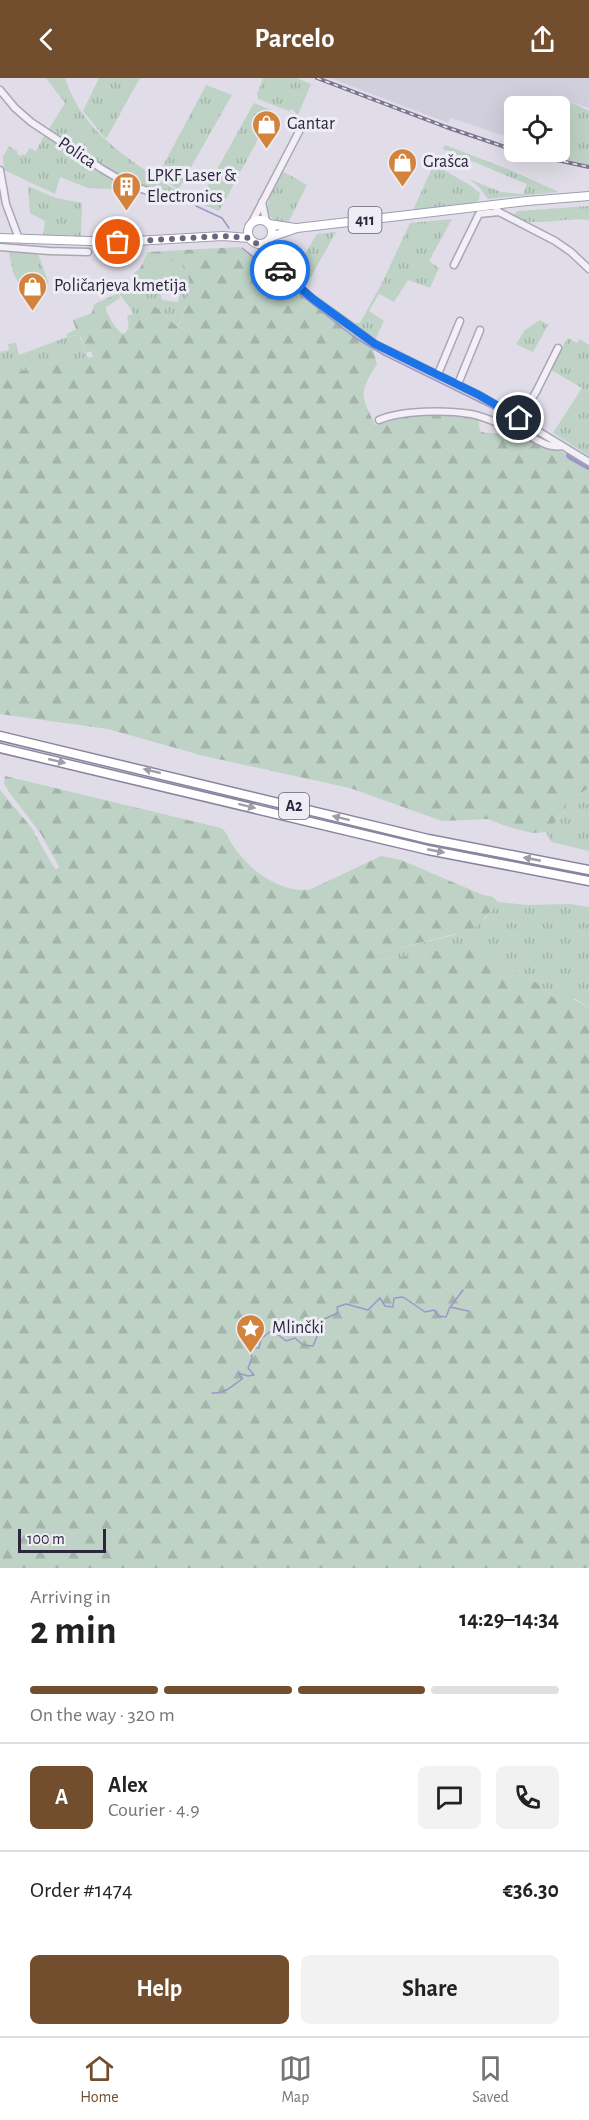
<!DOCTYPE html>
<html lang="en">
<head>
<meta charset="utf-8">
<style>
  :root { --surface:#fff; --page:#f2f2f2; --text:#222; --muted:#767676; --line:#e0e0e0; --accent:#724e2e }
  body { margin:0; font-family:"Alegreya Sans",sans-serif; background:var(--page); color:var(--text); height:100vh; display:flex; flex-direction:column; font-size:22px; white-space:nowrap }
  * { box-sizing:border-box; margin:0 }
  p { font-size:20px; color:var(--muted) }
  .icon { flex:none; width:33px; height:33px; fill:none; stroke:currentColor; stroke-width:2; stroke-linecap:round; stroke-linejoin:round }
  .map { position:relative; height:1490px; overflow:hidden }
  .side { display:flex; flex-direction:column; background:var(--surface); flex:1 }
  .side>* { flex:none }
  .buttons { position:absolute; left:504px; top:18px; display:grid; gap:12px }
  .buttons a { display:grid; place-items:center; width:66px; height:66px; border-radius:9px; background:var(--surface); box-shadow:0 6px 24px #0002; font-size:30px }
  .scale { position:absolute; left:18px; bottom:15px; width:88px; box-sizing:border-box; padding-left:6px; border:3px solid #2d263f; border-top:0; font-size:16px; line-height:21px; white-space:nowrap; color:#2d263f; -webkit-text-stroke:4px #eeedf5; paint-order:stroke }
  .pin { position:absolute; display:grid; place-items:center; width:51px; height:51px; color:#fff; margin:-26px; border:3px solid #fff; border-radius:50%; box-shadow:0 2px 6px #0007 }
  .courier { position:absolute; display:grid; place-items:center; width:60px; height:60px; margin:-30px; border:4px solid #1a73e8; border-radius:50%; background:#fff; color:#222; box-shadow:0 2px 8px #0007 }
  .head em { font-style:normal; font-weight:700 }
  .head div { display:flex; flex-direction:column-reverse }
  .head { display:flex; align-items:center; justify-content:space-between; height:102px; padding:0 30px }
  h1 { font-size:39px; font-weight:700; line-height:45px }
  .bar { display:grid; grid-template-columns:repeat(4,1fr); gap:9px 6px; align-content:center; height:72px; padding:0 30px }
  .bar i { height:8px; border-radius:4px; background:var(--line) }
  .bar .active { background:var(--accent) }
  .bar p { grid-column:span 4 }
  .line { display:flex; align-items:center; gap:15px; padding:0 30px; border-top:2px solid var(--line) }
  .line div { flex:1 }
  .round { display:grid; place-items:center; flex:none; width:63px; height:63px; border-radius:9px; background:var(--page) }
  .button { display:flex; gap:12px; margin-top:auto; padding:12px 30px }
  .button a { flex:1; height:69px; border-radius:9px; background:var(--accent); color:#fff; font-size:24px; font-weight:700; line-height:69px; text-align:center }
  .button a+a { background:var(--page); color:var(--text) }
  header { display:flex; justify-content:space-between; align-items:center; height:78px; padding:0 30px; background:var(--accent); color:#fff; font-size:27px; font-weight:700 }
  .menu { display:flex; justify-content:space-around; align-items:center; height:84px; border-top:2px solid var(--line); background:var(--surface); font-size:16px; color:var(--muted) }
  .menu a { display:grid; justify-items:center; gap:3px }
  .menu .active { color:var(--accent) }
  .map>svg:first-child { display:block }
</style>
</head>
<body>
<header><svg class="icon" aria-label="back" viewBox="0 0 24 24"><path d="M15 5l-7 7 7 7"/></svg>Parcelo<svg class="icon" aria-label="share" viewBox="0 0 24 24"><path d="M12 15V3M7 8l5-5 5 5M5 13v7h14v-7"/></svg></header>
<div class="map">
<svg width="589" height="1490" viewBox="0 0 589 1490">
  <defs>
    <pattern id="grass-tufts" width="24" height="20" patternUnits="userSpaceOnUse" patternTransform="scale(1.5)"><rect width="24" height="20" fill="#bed2c5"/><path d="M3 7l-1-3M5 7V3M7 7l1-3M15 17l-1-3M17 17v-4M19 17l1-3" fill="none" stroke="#a4b4aa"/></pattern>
    <pattern id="forest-firs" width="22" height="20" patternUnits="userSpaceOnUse" patternTransform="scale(1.5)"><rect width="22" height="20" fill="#bed2c5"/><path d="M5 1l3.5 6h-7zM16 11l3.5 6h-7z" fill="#a4b4aa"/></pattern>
  </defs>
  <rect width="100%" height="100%" fill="#e0dde8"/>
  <path fill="#d2cfdd" d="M 330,0 L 589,0 L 589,30 L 571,24 L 560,56 L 560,28 L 514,28 L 514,61 L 451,40 L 448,45 Z"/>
  <path fill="url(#grass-tufts)" d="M 46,0 L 65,0 C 83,58 138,87 185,118 L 186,122 L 183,124 L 122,99 L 49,51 L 65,25 Z
    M 99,0 L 140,0 L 106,61 L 83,33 Z
    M 263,0 L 296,0 L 311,6 L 298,37 L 292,31 L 289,33 L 258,21 L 257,16 Z
    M 206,7 L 232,17 L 178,112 L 158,97 Z
    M 571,24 L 589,33 L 589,87 L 551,78 L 553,74 L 560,74 L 560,56 Z
    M 254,25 L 273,33 L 227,119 L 219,133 L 198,125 Z
    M 45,56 L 97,92 L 129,109 L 128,112 L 88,110 L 60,99 L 55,116 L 4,92 L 3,79 L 9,68 L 18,74 L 17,76 L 21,78 L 23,76 L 25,77 L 30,70 L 36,73 Z
    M 445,67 L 505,90 L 559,114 L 488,121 L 479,109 L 469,101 L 501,114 L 523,116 L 527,106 L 443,71 Z
    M 434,86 L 471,108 L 480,115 L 479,122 L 473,125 L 413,132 Z
    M 282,93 L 307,107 L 288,145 C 252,143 273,111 282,93 Z
    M 28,108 L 56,120 L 82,125 L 81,158 L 43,157 L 45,143 L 30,135 Z
    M 589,128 L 589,142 C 564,138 538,150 515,140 L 513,137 L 518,133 Z
    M 452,141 L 429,183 L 439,190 L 430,210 L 408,202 L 394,224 L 379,216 L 369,233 L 384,243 L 376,260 L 364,254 L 319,219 L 355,245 L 360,245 L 383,203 L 410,145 Z
    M 336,154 L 308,204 L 306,208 L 292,197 L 317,156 Z
    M 12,171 L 37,173 L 49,206 L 20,208 L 13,194 L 9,175 Z
    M 172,183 L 181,184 C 197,202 186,224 180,245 L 175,247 L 160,232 L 148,230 L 143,236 L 133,236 C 128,224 119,220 117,208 L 154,208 L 159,211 L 162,222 L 178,224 L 181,210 L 177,199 L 168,199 L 166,203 L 168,209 L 166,211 L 161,206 L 150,203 L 149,198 L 167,191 Z
    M 540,242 L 548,247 L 533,274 L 516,266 L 525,252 Z
    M 79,257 L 88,280 L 63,282 L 4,297 L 0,300 L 0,274 L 9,272 L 8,266 L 16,265 L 19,277 L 67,259 Z
    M 568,260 L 577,265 L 580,261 L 589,267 L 589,378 L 553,355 L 582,310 L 549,291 Z
    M 589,710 L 589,773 L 551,764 L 546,754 L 565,733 L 567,723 Z
    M 498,824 L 527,827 L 570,826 L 589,829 L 589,930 L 576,921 L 554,920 L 531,900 L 494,888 L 477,869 L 456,869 L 382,882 L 376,881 L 375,878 L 379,875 L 454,857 L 485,841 Z"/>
  <path fill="url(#forest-firs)" d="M 239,169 L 312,223 L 373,271 L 377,286 C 358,317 361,316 375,347 L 416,336 L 478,339 L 480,353 C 490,358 502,353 513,356 C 539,363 566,374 589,388 L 589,710 L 567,723 L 565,733 L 546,754 L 532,755 L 503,747 L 488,741 L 442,743 L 350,710 L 204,678 L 108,651 L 0,636 L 0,300 L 4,297 L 63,282 L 93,279 L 91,273 L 86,275 L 81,259 L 76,257 L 67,259 L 67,256 L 76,251 L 73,242 L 92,235 L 94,226 L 119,215 L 120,220 L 106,229 L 106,232 C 109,239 116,253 124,256 C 130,251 129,245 127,238 L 133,236 L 143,236 L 148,230 L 154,228 L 160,232 L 175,247 L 180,246 C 186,224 197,202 181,184 L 172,183 L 167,191 L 150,198 L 150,203 L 135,201 L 132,197 L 140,190 L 148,174 Z
    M 5,698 L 221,750 C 227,754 228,759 231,765 C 248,791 277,814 309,812 L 381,778 L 401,782 L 483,817 L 493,819 L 498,824 L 480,846 L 471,852 L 379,875 L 375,878 L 376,881 L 382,882 L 456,869 L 477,869 L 494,888 L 531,900 L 554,920 L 568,918 L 589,930 L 589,1490 L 0,1490 L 0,712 L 31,749 L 53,788 L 56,791 L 59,789 L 41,756 L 9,714 L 4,705 Z"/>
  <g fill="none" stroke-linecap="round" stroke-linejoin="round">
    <path stroke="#9d97c9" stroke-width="1.5" d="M 196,128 L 222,140 L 229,150
      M 242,170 L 354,259 L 384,277 L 502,335
      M 451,1228 L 463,1212
      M 212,1315 C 225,1316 232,1308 242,1301 L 238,1295 L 248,1298 L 254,1297 L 248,1290 L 252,1280 L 250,1270 L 259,1270 L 261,1261 L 272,1252 L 286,1263 L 295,1260 L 303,1267 L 313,1268 L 320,1252 L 325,1251 L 324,1241 L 338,1235 L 337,1229 L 346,1226 L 368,1232 L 380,1220 L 385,1228 L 393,1229 L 394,1220 L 403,1219 L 425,1234 L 434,1232 L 438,1238 L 446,1239 L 450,1229 L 468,1233"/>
    <path stroke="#9d97c9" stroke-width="10" d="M 571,377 L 589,387"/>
    <defs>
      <path id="minor" d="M 0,12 L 15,30 L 31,44 L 102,91 L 126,105 L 166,120
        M 0,92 L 6,126 L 19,161
        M 262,124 L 266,143
        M 494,127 L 499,134 L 555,163 L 571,174 L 589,191
        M 252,144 L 304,44
        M 261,166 L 270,184 L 279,191 L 313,221 L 375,266 L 479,317 L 589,384
        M 0,169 L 49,173 L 88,174
        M 454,187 L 479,136 L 499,134
        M 438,296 L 460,243
        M 458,306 L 480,252
        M 519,340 L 536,314 L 558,270
        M 379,342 C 402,332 446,332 471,336 C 487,339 504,348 520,354 C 535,359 546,371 562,368"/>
      <path id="major" d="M248 154a12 12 0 1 1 24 0a12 12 0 1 1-24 0Z
        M 269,146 L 295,150
        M 271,159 L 297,150 L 527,123 L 589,118
        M 0,160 L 118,164 L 223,158 L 249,160"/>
      <path id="highway" d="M 0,658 L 428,761 L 589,792
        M 0,670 L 428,772 L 589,803"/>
    </defs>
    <use href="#minor" stroke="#aaa6b5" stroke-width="9"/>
    <use href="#major" stroke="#a19cb4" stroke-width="10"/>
    <use href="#highway" stroke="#8a849f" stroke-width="11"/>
    <use href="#minor" stroke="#f2f0f6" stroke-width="6"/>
    <use href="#major" stroke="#fff" stroke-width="8"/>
    <use href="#highway" stroke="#fff" stroke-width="8"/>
    <defs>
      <path id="rail" d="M 317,0 L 446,49 L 514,72
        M 520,74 L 589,89"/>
    </defs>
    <use href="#rail" stroke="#7d7692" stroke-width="4"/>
    <use href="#rail" stroke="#eeedf5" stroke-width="1.5" stroke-dasharray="4.5" stroke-linecap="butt"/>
  </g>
  <defs><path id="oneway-solid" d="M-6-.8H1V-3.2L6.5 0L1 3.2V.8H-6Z" transform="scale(1.5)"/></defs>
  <g fill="#a09da9">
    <use href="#oneway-solid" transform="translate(57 683) rotate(13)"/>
    <use href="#oneway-solid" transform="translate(152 693) rotate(-167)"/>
    <use href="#oneway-solid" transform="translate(247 728) rotate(14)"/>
    <use href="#oneway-solid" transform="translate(341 740) rotate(-166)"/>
    <use href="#oneway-solid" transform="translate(436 773) rotate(11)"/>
    <use href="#oneway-solid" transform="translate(532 781) rotate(-169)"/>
  </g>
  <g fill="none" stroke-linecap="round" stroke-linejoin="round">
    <path stroke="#6c667a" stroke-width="6" stroke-dasharray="0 10.8" d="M 118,164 L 223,158 L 249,160 L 254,165 L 261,166 L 270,184 L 280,192"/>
    <path stroke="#1a73e8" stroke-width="8" d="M 280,192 L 313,221 L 375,266 L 479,317 L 519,340"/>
  </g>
  <defs>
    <symbol id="shop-pin" viewBox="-11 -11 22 30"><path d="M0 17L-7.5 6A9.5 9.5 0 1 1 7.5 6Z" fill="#d3833c" stroke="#eeedf5"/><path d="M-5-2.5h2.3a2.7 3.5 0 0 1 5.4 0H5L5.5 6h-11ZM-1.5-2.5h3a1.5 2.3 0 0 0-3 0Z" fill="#fff"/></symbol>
    <symbol id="building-pin" viewBox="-11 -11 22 30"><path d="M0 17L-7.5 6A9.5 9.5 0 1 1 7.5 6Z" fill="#d3833c" stroke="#eeedf5"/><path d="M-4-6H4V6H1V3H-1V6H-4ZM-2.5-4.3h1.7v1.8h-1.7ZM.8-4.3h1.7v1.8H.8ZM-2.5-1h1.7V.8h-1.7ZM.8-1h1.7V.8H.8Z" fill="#fff"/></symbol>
    <symbol id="sight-pin" viewBox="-11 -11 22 30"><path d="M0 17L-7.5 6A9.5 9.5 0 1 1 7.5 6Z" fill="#d3833c" stroke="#eeedf5"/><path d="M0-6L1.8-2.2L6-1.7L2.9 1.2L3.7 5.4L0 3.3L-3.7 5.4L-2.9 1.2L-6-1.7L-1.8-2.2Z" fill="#fff"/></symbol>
  </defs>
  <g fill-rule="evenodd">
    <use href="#shop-pin" x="250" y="30" width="33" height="45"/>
    <use href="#shop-pin" x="386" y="68" width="33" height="45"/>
    <use href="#building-pin" x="110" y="92" width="33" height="45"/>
    <use href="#shop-pin" x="16" y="192" width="33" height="45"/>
    <use href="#sight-pin" x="234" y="1234" width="33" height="45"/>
  </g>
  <g text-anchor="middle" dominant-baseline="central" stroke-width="6" stroke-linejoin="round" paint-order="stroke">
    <g fill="#eeedf5" stroke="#676276" stroke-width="1.5">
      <rect x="348.5" y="129" width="33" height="26" rx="4.5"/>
      <rect x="279" y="715" width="30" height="26" rx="4.5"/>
    </g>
    <g font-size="16" font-weight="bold" fill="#2d263f">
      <text x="365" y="142">411</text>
      <text x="294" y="728">A2</text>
    </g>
    <g font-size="18" fill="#2d263f" stroke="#eeedf5" text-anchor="start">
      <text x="287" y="46">Gantar</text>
      <text x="423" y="84">Grašca</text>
      <text x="147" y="98">LPKF Laser &amp;<tspan x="147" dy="21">Electronics</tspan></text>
      <text x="54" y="208">Poličarjeva kmetija</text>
      <text x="272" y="1250">Mlinčki</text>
    </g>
    <g font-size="18" fill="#2d263f" stroke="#eeedf5">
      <text transform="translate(77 75) rotate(34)">Polica</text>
    </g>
  </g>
</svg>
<div class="buttons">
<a><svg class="icon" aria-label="locate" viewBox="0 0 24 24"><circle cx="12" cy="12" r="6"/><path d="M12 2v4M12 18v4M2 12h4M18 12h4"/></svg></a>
</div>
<div class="scale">100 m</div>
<div class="pin" style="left:118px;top:164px;background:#ea580c"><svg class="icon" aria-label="bag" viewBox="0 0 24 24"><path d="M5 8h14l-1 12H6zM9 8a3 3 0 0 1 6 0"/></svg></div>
<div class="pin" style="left:519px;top:340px;background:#1f2937"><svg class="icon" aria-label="home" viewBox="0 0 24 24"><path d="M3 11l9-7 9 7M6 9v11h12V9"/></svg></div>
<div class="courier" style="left:280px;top:192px"><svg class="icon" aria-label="car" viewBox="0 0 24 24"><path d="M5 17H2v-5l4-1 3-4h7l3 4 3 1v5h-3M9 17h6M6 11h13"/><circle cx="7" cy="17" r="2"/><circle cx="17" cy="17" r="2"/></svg></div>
</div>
<section class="side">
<div class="head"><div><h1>2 min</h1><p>Arriving in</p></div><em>14:29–14:34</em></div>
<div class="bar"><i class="active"></i><i class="active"></i><i class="active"></i><i></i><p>On the way · 320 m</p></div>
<div class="line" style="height:108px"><b class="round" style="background:var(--accent);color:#fff">A</b><div><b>Alex</b><p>Courier · 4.9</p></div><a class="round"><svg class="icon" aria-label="chat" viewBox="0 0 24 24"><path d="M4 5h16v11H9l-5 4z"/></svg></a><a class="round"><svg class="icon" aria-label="phone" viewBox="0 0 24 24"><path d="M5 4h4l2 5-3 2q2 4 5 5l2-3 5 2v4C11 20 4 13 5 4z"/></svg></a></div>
<div class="line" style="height:78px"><div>Order #1474</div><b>€36.30</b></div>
<div class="button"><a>Help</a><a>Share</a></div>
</section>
<nav class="menu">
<a class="active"><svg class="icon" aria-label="home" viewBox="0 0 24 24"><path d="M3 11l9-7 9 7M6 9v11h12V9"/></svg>Home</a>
<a><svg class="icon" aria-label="map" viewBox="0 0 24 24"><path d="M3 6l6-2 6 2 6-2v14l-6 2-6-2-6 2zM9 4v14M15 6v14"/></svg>Map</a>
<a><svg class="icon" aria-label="saved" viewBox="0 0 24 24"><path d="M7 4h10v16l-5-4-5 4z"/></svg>Saved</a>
</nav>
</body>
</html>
